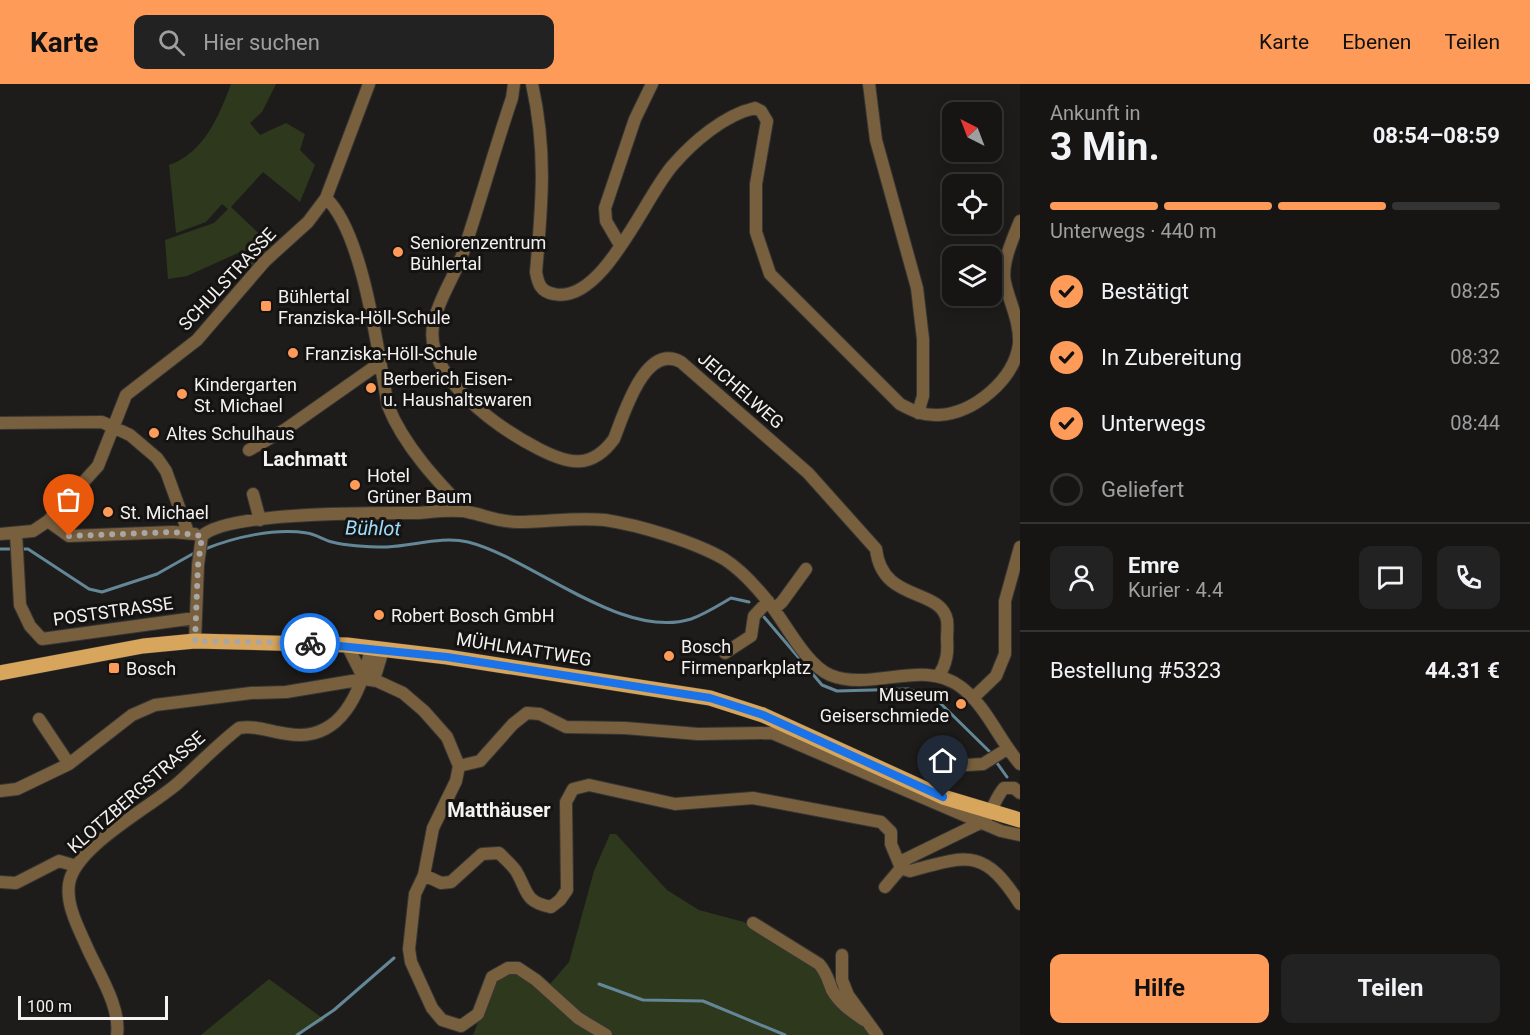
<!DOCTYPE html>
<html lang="de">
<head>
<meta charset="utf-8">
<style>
  :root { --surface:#161514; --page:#232222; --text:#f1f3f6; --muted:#9e9fa0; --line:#353434; --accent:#fe9b59 }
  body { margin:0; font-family:Roboto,sans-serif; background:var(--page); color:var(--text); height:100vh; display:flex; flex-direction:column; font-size:22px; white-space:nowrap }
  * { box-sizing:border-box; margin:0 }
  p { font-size:20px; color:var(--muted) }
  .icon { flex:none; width:33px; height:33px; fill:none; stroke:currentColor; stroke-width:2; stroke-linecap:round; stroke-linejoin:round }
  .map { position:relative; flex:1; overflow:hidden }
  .panel { display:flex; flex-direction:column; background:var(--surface); width:510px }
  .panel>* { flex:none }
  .needle { width:39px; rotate:318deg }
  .fabs { position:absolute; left:942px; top:18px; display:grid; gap:12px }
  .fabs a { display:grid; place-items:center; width:60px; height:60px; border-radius:12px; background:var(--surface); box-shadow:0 3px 15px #0003,0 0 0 2px var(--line); font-size:30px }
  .scale { position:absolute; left:18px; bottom:15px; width:150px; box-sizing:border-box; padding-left:6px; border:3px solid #f3f2f1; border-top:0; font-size:16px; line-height:21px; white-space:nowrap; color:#f3f2f1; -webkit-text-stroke:4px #141311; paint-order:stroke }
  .pin { position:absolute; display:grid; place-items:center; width:51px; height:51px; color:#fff; margin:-62px -26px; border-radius:50% 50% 50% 0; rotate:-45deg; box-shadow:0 0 6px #0007 }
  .pin .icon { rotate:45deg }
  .courier { position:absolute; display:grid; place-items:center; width:60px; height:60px; margin:-30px; border:4px solid #1a73e8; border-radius:50%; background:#fff; color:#222; box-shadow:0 2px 8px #0007 }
  .head em { font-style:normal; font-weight:700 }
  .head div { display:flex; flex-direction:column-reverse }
  .head { display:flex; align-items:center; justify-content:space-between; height:102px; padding:0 30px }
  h1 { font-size:39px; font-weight:700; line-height:45px }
  .bar { display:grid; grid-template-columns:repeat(4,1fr); gap:9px 6px; align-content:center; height:72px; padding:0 30px }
  .bar i { height:8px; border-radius:4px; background:var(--line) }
  .bar .selected { background:var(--accent) }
  .bar p { grid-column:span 4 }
  .line { display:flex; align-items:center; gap:15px; padding:0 30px; border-top:2px solid var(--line) }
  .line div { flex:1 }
  .round { display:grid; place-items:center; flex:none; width:63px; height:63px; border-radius:12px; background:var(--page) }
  ol { padding:0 30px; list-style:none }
  li { display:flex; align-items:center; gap:18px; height:66px }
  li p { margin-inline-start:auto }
  li .icon { padding:6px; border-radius:50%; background:var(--accent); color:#111; stroke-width:4 }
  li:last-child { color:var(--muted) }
  li i { width:33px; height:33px; border:3px solid var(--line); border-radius:50% }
  .button { display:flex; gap:12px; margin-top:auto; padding:12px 30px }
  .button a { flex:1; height:69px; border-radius:12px; background:var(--accent); color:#111; font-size:24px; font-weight:700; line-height:69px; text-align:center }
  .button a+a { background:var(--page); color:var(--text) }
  header { display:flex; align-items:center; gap:36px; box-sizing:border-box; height:84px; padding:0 30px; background:var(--accent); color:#111 }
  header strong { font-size:28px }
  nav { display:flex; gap:33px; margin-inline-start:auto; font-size:21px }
  .search { width:420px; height:54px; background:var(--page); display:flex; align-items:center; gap:15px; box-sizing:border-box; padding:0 21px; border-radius:12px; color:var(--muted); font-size:22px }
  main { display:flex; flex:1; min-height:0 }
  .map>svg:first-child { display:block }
</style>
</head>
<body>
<header>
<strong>Karte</strong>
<div class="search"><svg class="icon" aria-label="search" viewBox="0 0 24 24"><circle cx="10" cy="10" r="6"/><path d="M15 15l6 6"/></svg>Hier suchen</div>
<nav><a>Karte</a><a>Ebenen</a><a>Teilen</a></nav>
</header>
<main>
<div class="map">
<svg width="1020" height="951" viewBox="0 0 1020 951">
  <rect width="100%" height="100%" fill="#1d1c1a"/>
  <path fill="#2e381c" d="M 231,0 L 276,0 L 262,28 L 250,39 L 260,51 L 286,39 L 305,50 L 300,66 L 315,81 L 300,118 L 263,88 L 231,123 L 273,163 L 252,185 L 238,169 L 187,192 L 168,195 L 165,156 L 214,139 L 228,125 L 222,120 L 206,138 L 176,149 L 169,81 C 204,69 219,32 231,0 Z
    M 610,750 L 616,750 L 667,806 L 699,826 L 744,838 L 820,883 L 873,951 L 614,951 L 580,931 L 550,900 L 569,878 L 594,787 Z
    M 505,888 L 519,890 L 599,951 L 473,951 L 494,897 Z
    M 269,895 L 325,936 L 297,951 L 201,951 Z"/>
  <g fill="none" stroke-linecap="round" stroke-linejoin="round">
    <path stroke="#638797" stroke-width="3" d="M 0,465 L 13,465
      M 19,465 L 28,465 L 89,505 L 102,508 L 157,490 L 196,468
      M 205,465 C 235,453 274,444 307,449 C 315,450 324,456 332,458 C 348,462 371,463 387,463 C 414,462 441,452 468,458 C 532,474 622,557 691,535 C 705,530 719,521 731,514 L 749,518
      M 764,533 L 822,601 L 837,607 L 908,605 L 935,614 L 992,670
      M 997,679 L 1007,693
      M 599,900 L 643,916 L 703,917 L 785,951
      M 297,951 L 334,926 L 394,874"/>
    <defs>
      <path id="minor" d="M 514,0 L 512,14 C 495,64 481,115 464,166 C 456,190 440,212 434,237 C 420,290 498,344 539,365 C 570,381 592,385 614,355 C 624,330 645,258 681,278 L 808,389 L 876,465 C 882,519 940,503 947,536 C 948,542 947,549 947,555 C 948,568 947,579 939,591
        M 532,0 C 547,67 542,120 536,188 C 538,200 541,208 554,210 C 603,221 645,112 673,81 C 693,58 724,31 755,24 L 761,27 L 767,37 L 756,100 L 756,148 L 770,190 L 900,320 C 913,327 924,332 939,331 C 974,329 1014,296 1019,260 C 1020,237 1010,220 1005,198 C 1001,180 1013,154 1020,137
        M 869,0 L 876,56 L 917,204 L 923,255 L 923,312 L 918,329
        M 326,114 C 364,150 378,270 388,322 C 404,362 437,397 467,428
        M 620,161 L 606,137 L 605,124 L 635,35 L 652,0
        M 0,339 L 102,338 L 130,351 L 157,374 L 166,387 L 188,448
        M 249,366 L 286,345 L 380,279
        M 253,410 L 260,436
        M 48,437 L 69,452 L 173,448 L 195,450
        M 16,449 L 20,521 L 30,542 L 42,555 L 195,534
        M 0,450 L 33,447 L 48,437 L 98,382 L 126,311 L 197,256 L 265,177 L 308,138 L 326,114 L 369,0
        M 202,452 C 228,427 376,429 417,429 C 432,428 452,425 468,428 C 484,431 499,438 517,438 C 547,438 576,433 605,436 C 639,441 695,458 724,475 C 743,487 760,507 773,524 C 788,544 807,581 830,591 C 872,608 923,574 961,603 C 987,623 999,656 1020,680
        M 774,525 L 782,518 L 806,485
        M 195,557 L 198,481 L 202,452
        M 347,561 L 364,595
        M 725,569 L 751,552 L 754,532 L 768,517
        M 364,595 L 376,589 L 383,566
        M 973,614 L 996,592 L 1005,570 L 1005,517 L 1020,463
        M 39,635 L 69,680
        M 459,682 L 480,677 L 513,640 L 527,629 L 540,630 L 566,643 L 625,644 L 698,650 L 772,649 L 1001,747 L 1020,751
        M 950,682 L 983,680 L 1007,665
        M 0,707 L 17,705 L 69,680 L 132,631 L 155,621 L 251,609 L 286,608 L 364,595 L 377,597 L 403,609 L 424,627 L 447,653 L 459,682 L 456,697 L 433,744 L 424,791 L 415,810 L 409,865 L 411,878 L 432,924 L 442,936 L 461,942 L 478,930 L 492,893 L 508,884 L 518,884 L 536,896 L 578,934 L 606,951
        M 424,791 L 441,799 L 451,798 L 482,770 L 499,769 C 505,775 512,781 516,787 C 528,807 524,818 551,823 L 560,816 L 567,806 L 566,718 L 573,705 L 589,701 L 675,720 L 753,714 L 881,738 L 891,748 L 891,760 L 901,784 L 910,787 C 969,771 984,764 1020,820
        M 0,798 L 16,799 L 59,777 L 76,782
        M 885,803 L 901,784 L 904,776 L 984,737 C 993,727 995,714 1004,704 L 1014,704 L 1020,709
        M 753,839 L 819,880 C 827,889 828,896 832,906 C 840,920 851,927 864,936
        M 842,871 L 842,896 L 848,911 L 877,951
        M 117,951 C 121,922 97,887 86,861 C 78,843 66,821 69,800 C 74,763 151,723 178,699 C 198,681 217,661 239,644 C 257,641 270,648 288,650 C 342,659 361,606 371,565"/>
      <path id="major" d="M 0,589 L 143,562 L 195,557 L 347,561 L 447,573 L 710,614 L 763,631 L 943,713 L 1020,736"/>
    </defs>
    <use href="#minor" stroke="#373634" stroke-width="14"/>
    <use href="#major" stroke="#373634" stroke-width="16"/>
    <use href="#minor" stroke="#78603f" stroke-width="12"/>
    <use href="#major" stroke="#d7a55c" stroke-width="15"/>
  </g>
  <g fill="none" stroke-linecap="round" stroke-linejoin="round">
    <path stroke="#a8a7a6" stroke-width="6" stroke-dasharray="0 10.8" d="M 69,452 L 173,448 L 202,452 L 198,481 L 195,557 L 310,559"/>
    <path stroke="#1a73e8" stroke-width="8" d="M 310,559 L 447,573 L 710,614 L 763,631 L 943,713"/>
  </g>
  <g fill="#fe9b59" stroke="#141311" stroke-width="2">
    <circle cx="398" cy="168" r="6"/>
    <rect x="260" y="216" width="12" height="12" rx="3"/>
    <circle cx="293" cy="269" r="6"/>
    <circle cx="371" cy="304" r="6"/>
    <circle cx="182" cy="310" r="6"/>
    <circle cx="154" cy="349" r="6"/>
    <circle cx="355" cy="401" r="6"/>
    <circle cx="108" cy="428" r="6"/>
    <circle cx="379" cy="531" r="6"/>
    <circle cx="669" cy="572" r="6"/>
    <rect x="108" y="578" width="12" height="12" rx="3"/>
    <circle cx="961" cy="620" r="6"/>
  </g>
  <g text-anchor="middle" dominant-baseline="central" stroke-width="6" stroke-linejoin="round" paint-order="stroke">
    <g font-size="18" fill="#f3f2f1" stroke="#141311" text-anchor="start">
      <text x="410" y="158">Seniorenzentrum<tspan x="410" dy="21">Bühlertal</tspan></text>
      <text x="278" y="212">Bühlertal<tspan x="278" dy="21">Franziska-Höll-Schule</tspan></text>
      <text x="305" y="269">Franziska-Höll-Schule</text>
      <text x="383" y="294">Berberich Eisen-<tspan x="383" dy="21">u. Haushaltswaren</tspan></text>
      <text x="194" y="300">Kindergarten<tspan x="194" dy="21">St. Michael</tspan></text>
      <text x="166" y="349">Altes Schulhaus</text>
      <text x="367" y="391">Hotel<tspan x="367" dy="21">Grüner Baum</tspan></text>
      <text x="120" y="428">St. Michael</text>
      <text x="391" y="531">Robert Bosch GmbH</text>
      <text x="681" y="562">Bosch<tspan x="681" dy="21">Firmenparkplatz</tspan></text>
      <text x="126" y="584">Bosch</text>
      <text x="949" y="610" text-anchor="end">Museum<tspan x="949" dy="21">Geiserschmiede</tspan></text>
    </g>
    <g font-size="18" fill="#f3f2f1" stroke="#141311">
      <text transform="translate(227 195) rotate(-47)">SCHULSTRASSE</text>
      <text transform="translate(741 306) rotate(41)">JEICHELWEG</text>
      <text transform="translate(113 527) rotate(-8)">POSTSTRASSE</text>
      <text transform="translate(524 565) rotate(9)">MÜHLMATTWEG</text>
      <text transform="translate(136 708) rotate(-41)">KLOTZBERGSTRASSE</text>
    </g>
    <g font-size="20" font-weight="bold" fill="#f3f2f1" stroke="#141311">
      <text x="305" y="375">Lachmatt</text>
      <text x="499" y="726">Matthäuser</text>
    </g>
    <g font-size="20" font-style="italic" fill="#9edcfc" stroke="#141311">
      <text transform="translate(373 444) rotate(1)">Bühlot</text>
    </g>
  </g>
</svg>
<div class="fabs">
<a><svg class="needle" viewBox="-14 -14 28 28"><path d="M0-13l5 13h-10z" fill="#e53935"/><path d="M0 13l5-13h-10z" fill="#9e9fa0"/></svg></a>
<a><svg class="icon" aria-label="locate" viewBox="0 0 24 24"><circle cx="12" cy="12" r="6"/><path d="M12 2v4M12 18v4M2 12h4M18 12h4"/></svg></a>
<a><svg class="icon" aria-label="layers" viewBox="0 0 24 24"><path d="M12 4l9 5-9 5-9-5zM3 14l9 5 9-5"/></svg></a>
</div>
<div class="scale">100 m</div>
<div class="pin" style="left:69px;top:452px;background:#ea580c"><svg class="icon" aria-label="bag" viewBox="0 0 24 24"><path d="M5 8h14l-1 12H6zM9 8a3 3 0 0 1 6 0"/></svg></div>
<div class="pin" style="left:943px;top:713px;background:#1f2937"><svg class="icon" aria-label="home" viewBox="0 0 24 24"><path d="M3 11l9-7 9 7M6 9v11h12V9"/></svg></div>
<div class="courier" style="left:310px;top:559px"><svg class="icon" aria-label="bike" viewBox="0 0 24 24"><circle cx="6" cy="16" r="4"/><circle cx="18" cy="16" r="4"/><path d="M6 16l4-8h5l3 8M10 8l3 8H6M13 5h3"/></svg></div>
</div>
<section class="panel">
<div class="head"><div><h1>3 Min.</h1><p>Ankunft in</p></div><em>08:54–08:59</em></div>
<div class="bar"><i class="selected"></i><i class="selected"></i><i class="selected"></i><i></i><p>Unterwegs · 440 m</p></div>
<ol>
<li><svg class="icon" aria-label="check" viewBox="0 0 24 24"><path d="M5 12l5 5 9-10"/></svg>Bestätigt<p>08:25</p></li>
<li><svg class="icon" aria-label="check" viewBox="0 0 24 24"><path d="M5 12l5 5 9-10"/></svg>In Zubereitung<p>08:32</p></li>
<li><svg class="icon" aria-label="check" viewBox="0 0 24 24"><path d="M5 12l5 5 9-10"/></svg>Unterwegs<p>08:44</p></li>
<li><i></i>Geliefert</li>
</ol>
<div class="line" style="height:108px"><a class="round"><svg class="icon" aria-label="person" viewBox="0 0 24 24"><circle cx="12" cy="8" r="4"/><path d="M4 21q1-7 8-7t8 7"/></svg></a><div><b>Emre</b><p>Kurier · 4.4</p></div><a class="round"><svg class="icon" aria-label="chat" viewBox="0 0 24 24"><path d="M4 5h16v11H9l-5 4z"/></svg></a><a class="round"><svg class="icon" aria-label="phone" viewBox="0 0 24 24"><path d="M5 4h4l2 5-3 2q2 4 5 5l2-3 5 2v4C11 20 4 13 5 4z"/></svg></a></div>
<div class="line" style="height:78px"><div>Bestellung #5323</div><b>44.31 €</b></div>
<div class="button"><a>Hilfe</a><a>Teilen</a></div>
</section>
</main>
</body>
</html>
